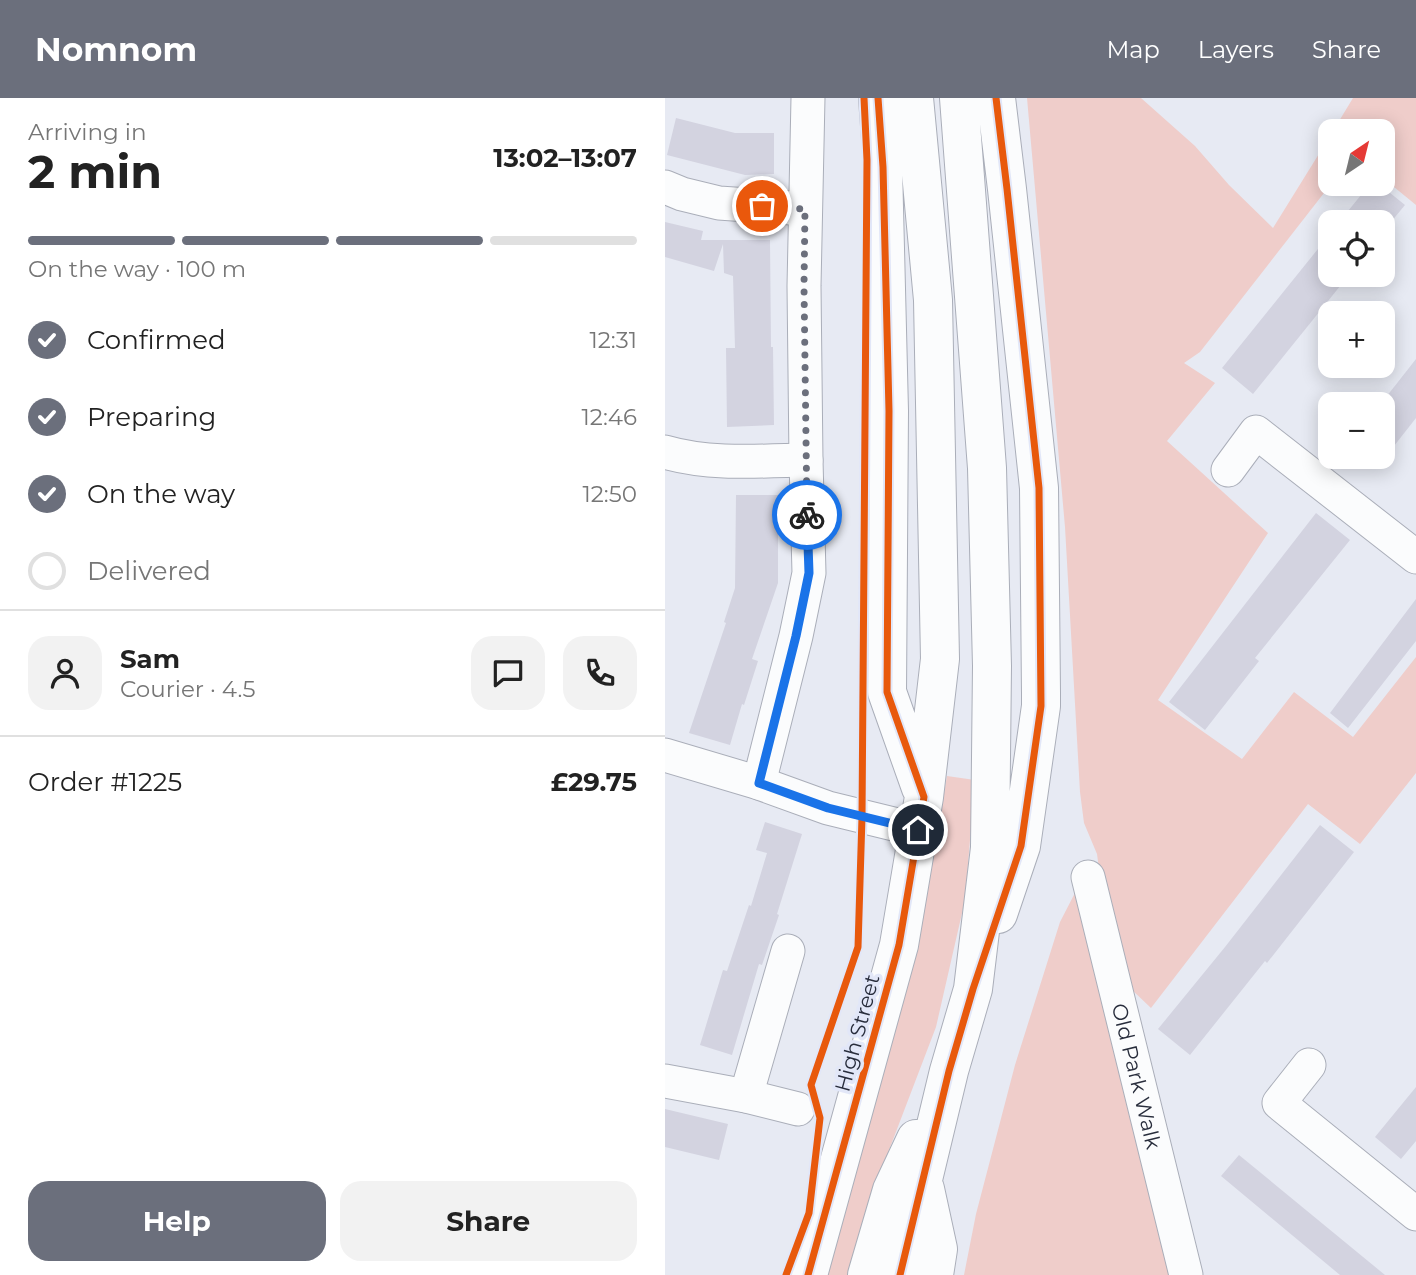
<!DOCTYPE html>
<html lang="en">
<head>
<meta charset="utf-8">
<style>
  :root { --surface:#fff; --page:#f2f2f2; --text:#222; --muted:#767676; --line:#e0e0e0; --accent:#6b6f7c }
  body { margin:0; font-family:Montserrat,sans-serif; background:var(--page); color:var(--text); height:100vh; display:flex; flex-direction:column; font-size:26px; white-space:nowrap }
  * { box-sizing:border-box; margin:0 }
  p { font-size:23px; color:var(--muted) }
  .icon { flex:none; width:38px; height:38px; fill:none; stroke:currentColor; stroke-width:2; stroke-linecap:round; stroke-linejoin:round }
  .map { position:relative; flex:1; overflow:hidden }
  .side { display:flex; flex-direction:column; background:var(--surface); width:665px }
  .side>* { flex:none }
  .needle { width:46px; rotate:35deg }
  .controls { position:absolute; left:653px; top:21px; display:grid; gap:14px }
  .controls a { display:grid; place-items:center; width:77px; height:77px; border-radius:14px; background:var(--surface); box-shadow:0 4px 18px #0003; font-size:35px }
  .pin { position:absolute; display:grid; place-items:center; width:60px; height:60px; color:#fff; margin:-30px; border:4px solid #fff; border-radius:50%; box-shadow:0 2px 7px #0007 }
  .courier { position:absolute; display:grid; place-items:center; width:70px; height:70px; margin:-35px; border:5px solid #1a73e8; border-radius:50%; background:#fff; color:#222; box-shadow:0 2px 9px #0007 }
  .headline em { font-style:normal; font-weight:700 }
  .headline div { display:flex; flex-direction:column-reverse }
  .headline { display:flex; align-items:center; justify-content:space-between; height:119px; padding:0 28px }
  h1 { font-size:46px; font-weight:700; line-height:52px }
  .bar { display:grid; grid-template-columns:repeat(4,1fr); gap:10px 7px; align-content:center; height:84px; padding:0 28px }
  .bar i { height:9px; border-radius:5px; background:var(--line) }
  .bar .selected { background:var(--accent) }
  .bar p { grid-column:span 4 }
  .line { display:flex; align-items:center; gap:18px; padding:0 28px; border-top:2px solid var(--line) }
  .line div { flex:1 }
  .round { display:grid; place-items:center; flex:none; width:74px; height:74px; border-radius:21px; background:var(--page) }
  ol { padding:0 28px; list-style:none }
  li { display:flex; align-items:center; gap:21px; height:77px }
  li p { margin-inline-start:auto }
  li .icon { padding:7px; border-radius:50%; background:var(--accent); color:#fff; stroke-width:4 }
  li:last-child { color:var(--muted) }
  li i { width:38px; height:38px; border:4px solid var(--line); border-radius:50% }
  .action { display:flex; gap:14px; margin-top:auto; padding:14px 28px }
  .action a { flex:1; height:80px; border-radius:21px; background:var(--accent); color:#fff; font-size:28px; font-weight:700; line-height:80px; text-align:center }
  .action a+a { background:var(--page); color:var(--text) }
  header { display:flex; align-items:center; gap:42px; box-sizing:border-box; height:98px; padding:0 35px; background:var(--accent); color:#fff }
  header strong { font-size:33px }
  nav { display:flex; gap:38px; margin-inline-start:auto; font-size:24px }
  main { display:flex; flex:1; min-height:0 }
  .map>svg:first-child { display:block }
</style>
</head>
<body>
<header>
<strong>Nomnom</strong>
<nav><a>Map</a><a>Layers</a><a>Share</a></nav>
</header>
<main>
<section class="side">
<div class="headline"><div><h1>2 min</h1><p>Arriving in</p></div><em>13:02–13:07</em></div>
<div class="bar"><i class="selected"></i><i class="selected"></i><i class="selected"></i><i></i><p>On the way · 100 m</p></div>
<ol>
<li><svg class="icon" aria-label="check" viewBox="0 0 24 24"><path d="M5 12l5 5 9-10"/></svg>Confirmed<p>12:31</p></li>
<li><svg class="icon" aria-label="check" viewBox="0 0 24 24"><path d="M5 12l5 5 9-10"/></svg>Preparing<p>12:46</p></li>
<li><svg class="icon" aria-label="check" viewBox="0 0 24 24"><path d="M5 12l5 5 9-10"/></svg>On the way<p>12:50</p></li>
<li><i></i>Delivered</li>
</ol>
<div class="line" style="height:126px"><a class="round"><svg class="icon" aria-label="person" viewBox="0 0 24 24"><circle cx="12" cy="8" r="4"/><path d="M4 21q1-7 8-7t8 7"/></svg></a><div><b>Sam</b><p>Courier · 4.5</p></div><a class="round"><svg class="icon" aria-label="chat" viewBox="0 0 24 24"><path d="M4 5h16v11H9l-5 4z"/></svg></a><a class="round"><svg class="icon" aria-label="phone" viewBox="0 0 24 24"><path d="M5 4h4l2 5-3 2q2 4 5 5l2-3 5 2v4C11 20 4 13 5 4z"/></svg></a></div>
<div class="line" style="height:91px"><div>Order #1225</div><b>£29.75</b></div>
<div class="action"><a>Help</a><a>Share</a></div>
</section>
<div class="map">
<svg width="751" height="1177" viewBox="0 0 751 1177">
  <rect width="100%" height="100%" fill="#e7eaf3"/>
  <path fill="#efcdca" d="M 362,0 L 476,0 L 530,48 L 564,87 L 608,130 L 665,38 L 666,86 L 535,254 L 519,265 L 550,285 L 502,343 L 603,435 L 493,602 L 577,661 L 629,594 L 688,639 L 751,559 L 751,675 L 695,746 L 643,706 L 486,910 L 465,890 L 437,793 L 432,756 L 419,725 L 415,694 L 400,429 Z
    M 688,0 L 751,0 L 751,107 L 718,80 L 718,33 L 668,33 Z
    M 282,678 L 310,682 L 300,802 L 271,929 L 216,1073 L 183,1177 L 163,1177 L 253,843 Z
    M 412,791 L 505,1177 L 299,1177 L 311,1116 L 350,967 L 395,824 Z"/>
  <path fill="#d3d3e0" d="M 11,20 L 70,35 L 109,35 L 109,76 L 80,77 L 2,57 Z
    M 705,86 L 714,86 L 740,107 L 726,124 L 674,124 Z
    M 0,124 L 38,133 L 36,142 L 105,142 L 106,249 L 108,249 L 109,327 L 62,329 L 61,250 L 70,250 L 68,178 L 59,175 L 58,146 L 49,173 L 0,159 Z
    M 665,136 L 665,177 L 684,177 L 588,296 L 557,270 Z
    M 751,261 L 751,320 L 718,362 L 718,303 Z
    M 71,397 L 113,397 L 113,485 L 87,561 L 93,563 L 79,607 L 77,606 L 65,647 L 24,635 L 61,525 L 59,524 L 70,490 Z
    M 651,415 L 685,442 L 590,560 L 594,563 L 540,632 L 504,604 Z
    M 751,501 L 751,543 L 683,630 L 665,615 Z
    M 100,724 L 137,736 L 112,816 L 114,817 L 97,867 L 94,866 L 67,957 L 35,947 L 58,872 L 62,873 L 84,807 L 86,808 L 102,755 L 91,752 Z
    M 655,727 L 689,754 L 602,865 L 600,863 L 525,957 L 493,931 L 560,849 Z
    M 751,989 L 751,1043 L 736,1061 L 710,1039 Z
    M 0,1011 L 63,1026 L 54,1062 L 0,1049 Z
    M 574,1057 L 720,1177 L 675,1177 L 556,1078 Z"/>
  <g fill="none" stroke-linecap="round" stroke-linejoin="round">
    <defs>
      <g id="street">
        <path d="M 0,89 L 17,96 L 54,105 L 140,111"/>
        <path d="M 0,354 C 44,367 95,363 141,362"/>
        <path d="M 563,372 L 591,334 L 751,459"/>
        <path d="M 0,657 L 94,685 L 163,710 L 253,732"/>
        <path d="M 94,685 L 131,538 L 144,475 L 141,362 L 139,188 L 143,0"/>
        <path id="s1" d="M 423,779 L 521,1177"/>
        <path d="M 644,967 L 614,1005 L 751,1116"/>
        <path d="M 0,983 L 81,998 L 133,1011"/>
        <path d="M 81,998 L 123,853"/>
      </g>
      <path id="highway" d="M 213,0 L 218,69 L 224,313 L 222,594 L 256,690
        M 331,0 L 342,91 L 374,390 L 376,595 L 376,608 L 356,748 L 333,816
        M 260,1091 L 273,1151 L 269,1177
        M 143,1177 L 234,847 L 259,699 L 275,561 L 268,202 L 249,0
        M 202,1177 L 227,1092 L 251,1041
        M 235,1177 L 284,973 L 308,891 L 325,750 L 327,568 L 322,370 L 294,0"/>
    </defs>
    <use href="#street" stroke="#aaaeb9" stroke-width="35"/>
    <use href="#highway" stroke="#aaaeb9" stroke-width="40"/>
    <use href="#street" stroke="#fbfcfd" stroke-width="33"/>
    <use href="#highway" stroke="#fbfcfd" stroke-width="38"/>
    <defs>
      <path id="cycleway" d="M 121,1177 L 144,1115 L 155,1020 L 146,987 L 193,849 L 197,719 L 202,62 L 199,0
        M 143,1177 L 234,847 L 259,699 L 222,594 L 224,313 L 218,69 L 213,0
        M 235,1177 L 284,973 L 308,891 L 356,748 L 376,608 L 374,390 L 342,91 L 331,0"/>
    </defs>
    <use href="#cycleway" stroke="#e2e7f8" stroke-width="11"/>
    <use href="#cycleway" stroke="#e8590c" stroke-width="7"/>
  </g>
  <g fill="none" stroke-linecap="round" stroke-linejoin="round">
    <path stroke="#6b6f7c" stroke-width="7" stroke-dasharray="0 12.6" d="M 97,108 L 140,111 L 139,188 L 142,417"/>
    <path stroke="#1a73e8" stroke-width="9" d="M 142,417 L 144,475 L 131,538 L 94,685 L 163,710 L 253,732"/>
  </g>
  <g text-anchor="middle" dominant-baseline="central" stroke-width="7" stroke-linejoin="round" paint-order="stroke">
    <g font-size="21" fill="#282d3c" stroke="#e2e7f8">
      <text transform="translate(192 935) rotate(-75)">High Street</text>
      <text stroke="none"><textPath href="#s1" startOffset="205">Old Park Walk</textPath></text>
    </g>
  </g>
</svg>
<div class="controls">
<a><svg class="needle" viewBox="-14 -14 28 28"><path d="M0-13l5 13h-10z" fill="#e53935"/><path d="M0 13l5-13h-10z" fill="#767676"/></svg></a>
<a><svg class="icon" aria-label="locate" viewBox="0 0 24 24"><circle cx="12" cy="12" r="6"/><path d="M12 2v4M12 18v4M2 12h4M18 12h4"/></svg></a>
<a>+</a>
<a>−</a>
</div>
<div class="pin" style="left:97px;top:108px;background:#ea580c"><svg class="icon" aria-label="bag" viewBox="0 0 24 24"><path d="M5 8h14l-1 12H6zM9 8a3 3 0 0 1 6 0"/></svg></div>
<div class="pin" style="left:253px;top:732px;background:#1f2937"><svg class="icon" aria-label="home" viewBox="0 0 24 24"><path d="M3 11l9-7 9 7M6 9v11h12V9"/></svg></div>
<div class="courier" style="left:142px;top:417px"><svg class="icon" aria-label="bike" viewBox="0 0 24 24"><circle cx="6" cy="16" r="4"/><circle cx="18" cy="16" r="4"/><path d="M6 16l4-8h5l3 8M10 8l3 8H6M13 5h3"/></svg></div>
</div>
</main>
</body>
</html>
